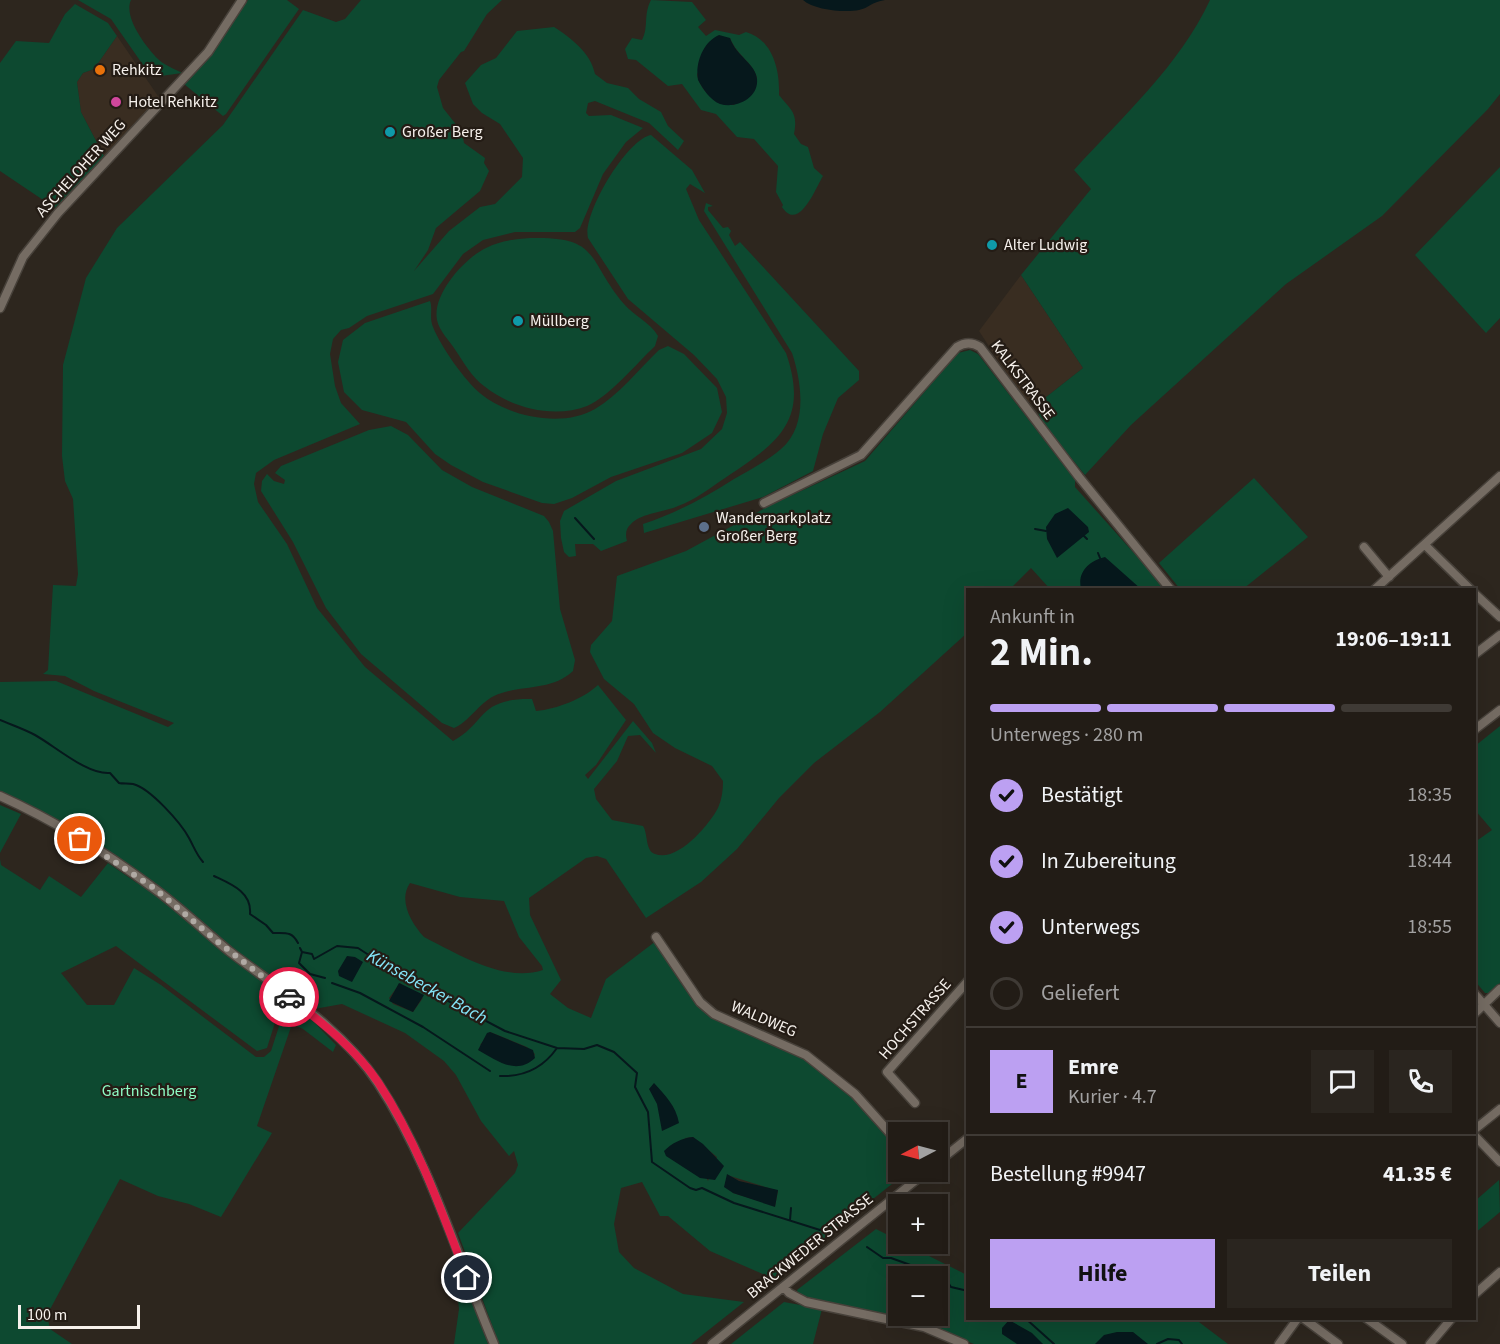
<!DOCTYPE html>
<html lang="de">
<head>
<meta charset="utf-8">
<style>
  :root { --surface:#221c16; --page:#2a251f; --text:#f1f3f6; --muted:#a2a1a1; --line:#3f3a35; --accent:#bca0f2 }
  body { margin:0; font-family:"Source Sans 3",sans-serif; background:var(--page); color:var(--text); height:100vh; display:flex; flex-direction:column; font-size:22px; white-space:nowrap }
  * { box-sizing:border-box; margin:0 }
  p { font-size:20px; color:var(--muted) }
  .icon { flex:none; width:33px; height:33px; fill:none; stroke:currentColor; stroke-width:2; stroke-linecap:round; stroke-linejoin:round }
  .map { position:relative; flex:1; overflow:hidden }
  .details { position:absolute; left:966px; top:588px; width:510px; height:732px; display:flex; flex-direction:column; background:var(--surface); border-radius:0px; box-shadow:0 6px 24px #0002,0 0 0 2px var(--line) }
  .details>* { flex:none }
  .needle { width:39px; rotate:264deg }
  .fabs { position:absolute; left:888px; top:1122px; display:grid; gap:12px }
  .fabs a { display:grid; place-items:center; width:60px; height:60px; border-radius:0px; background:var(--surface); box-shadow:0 6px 24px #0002,0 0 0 2px var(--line); font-size:30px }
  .scale { position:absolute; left:18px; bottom:15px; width:122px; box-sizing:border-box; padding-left:6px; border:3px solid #f6f1ec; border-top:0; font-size:16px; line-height:21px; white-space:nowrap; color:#f6f1ec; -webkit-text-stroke:4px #241c15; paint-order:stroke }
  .pin { position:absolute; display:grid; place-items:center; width:51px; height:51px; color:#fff; margin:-26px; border:3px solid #fff; border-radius:50%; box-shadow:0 2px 6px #0007 }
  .courier { position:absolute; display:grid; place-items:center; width:60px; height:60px; margin:-30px; border:4px solid #e11d48; border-radius:50%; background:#fff; color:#222; box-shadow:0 2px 8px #0007 }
  .summary em { font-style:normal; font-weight:700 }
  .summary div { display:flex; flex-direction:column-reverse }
  .summary { display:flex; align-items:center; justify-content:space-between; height:102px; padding:0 24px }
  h1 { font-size:39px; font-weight:700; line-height:45px }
  .bar { display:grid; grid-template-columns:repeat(4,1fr); gap:9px 6px; align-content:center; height:72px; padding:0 24px }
  .bar i { height:8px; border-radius:4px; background:var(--line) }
  .bar .active { background:var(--accent) }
  .bar p { grid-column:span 4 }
  .line { display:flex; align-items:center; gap:15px; padding:0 24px; border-top:2px solid var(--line) }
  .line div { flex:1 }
  .round { display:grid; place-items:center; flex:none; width:63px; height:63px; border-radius:0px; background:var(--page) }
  ol { padding:0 24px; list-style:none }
  li { display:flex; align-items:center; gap:18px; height:66px }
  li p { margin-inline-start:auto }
  li .icon { padding:6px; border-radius:50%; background:var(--accent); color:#111; stroke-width:4 }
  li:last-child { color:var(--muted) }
  li i { width:33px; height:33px; border:3px solid var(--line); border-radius:50% }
  .primary-button { display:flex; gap:12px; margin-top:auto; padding:12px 24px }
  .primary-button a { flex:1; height:69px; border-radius:0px; background:var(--accent); color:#111; font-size:24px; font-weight:700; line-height:69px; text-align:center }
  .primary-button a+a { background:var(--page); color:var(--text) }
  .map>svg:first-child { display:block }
</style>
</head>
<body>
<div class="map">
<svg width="1500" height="1344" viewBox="0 0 1500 1344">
  <rect width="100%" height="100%" fill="#2d261e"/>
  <path fill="#392d21" d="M 117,36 L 160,99 L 104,156 L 81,112 L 77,82 L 83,73 L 94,69 Z
    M 1021,275 L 1083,368 L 1036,405 L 1024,400 L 979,331 Z"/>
  <path fill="#0d4930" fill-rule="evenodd" d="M 78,0 L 131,0 C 123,17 146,47 158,59 C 164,65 175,69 182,73 L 161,76 L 148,72 L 111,19 Z
    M 248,0 L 287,0 L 299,9 L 226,114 L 223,116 L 184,84 L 214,51 Z
    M 361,0 L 502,0 L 487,14 L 464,51 L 461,52 L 439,80 L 437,87 L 443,108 L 462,132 L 464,143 L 485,158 L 484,163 L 489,171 L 480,191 L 436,228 L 428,250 L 414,271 L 449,231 L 480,207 L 495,204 L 522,177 L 523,158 L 500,124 L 482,113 L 473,104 L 465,83 L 481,65 L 496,58 L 517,31 L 554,27 C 571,38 591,53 595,74 L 607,83 L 628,88 L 639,99 L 661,112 L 668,126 L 684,141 L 678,150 L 649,123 L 595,101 L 588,103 L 586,113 L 589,116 L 611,115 L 643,128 L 626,142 L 603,174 L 580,228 L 575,232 L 515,232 L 483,240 L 463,254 L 433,294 L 367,316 L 349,328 L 341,330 L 333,339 L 330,354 L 335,386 L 341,403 L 360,424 L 274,460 L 256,473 L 254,484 L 258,502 L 287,544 L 317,608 L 365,667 L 453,741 C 487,722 478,698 532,699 L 536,711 C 557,709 583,699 598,685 L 626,720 L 596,765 L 585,775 L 588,779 L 633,721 L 652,743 L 656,753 L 640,735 L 628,736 L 617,761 L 594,789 L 596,799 L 612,820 L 643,826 C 648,833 645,851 655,854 C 677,863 709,825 718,808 C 722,799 723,790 723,781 L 712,766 L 675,748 L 653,733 L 634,704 L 604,679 L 590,652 L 591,645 L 612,621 L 617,576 L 686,551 L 767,507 L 865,461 L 958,353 L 970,350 L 978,354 L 1075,480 L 1075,487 L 1166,589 L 1050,589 L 1031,568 L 1010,589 L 968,590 L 967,633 L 880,712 L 814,763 L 779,798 L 737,849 L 701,882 L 646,918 L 606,859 L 597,856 L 586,858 L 529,898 L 530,915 L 561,980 L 550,994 L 568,1008 L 591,1018 L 606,979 L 656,941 C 673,969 688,1004 718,1020 C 739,1032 765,1035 787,1046 C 832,1068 866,1111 898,1147 L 898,1172 L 907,1172 L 770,1281 L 765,1275 L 710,1251 L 668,1216 L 660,1216 L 642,1182 L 621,1188 L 614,1224 L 619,1252 L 634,1268 L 683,1294 L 744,1302 L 691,1344 L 499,1344 L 458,1233 L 515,1173 L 518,1165 L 514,1151 L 509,1156 L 481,1121 L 456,1075 L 444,1061 L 405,1033 L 342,1004 L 314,1009 L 308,1016 L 336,1045 L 333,1052 L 303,1029 L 292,1024 L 257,1126 L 272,1133 L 221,1217 L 189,1204 L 158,1196 L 120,1179 L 47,1315 L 50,1329 L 72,1344 L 0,1344 L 0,859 L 1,865 L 40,890 L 49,876 L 81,897 L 108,863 L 137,883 L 143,875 L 82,834 L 0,792 L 0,682 L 56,681 L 168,727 L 174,723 L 94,691 L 65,676 L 43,674 L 48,670 L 53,585 L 76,586 L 78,574 L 73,499 L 65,481 L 62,456 L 63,365 L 86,278 L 117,228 L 223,125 L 303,10 L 336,22 L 345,19 ZM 410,883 L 460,897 L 504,901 L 519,937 L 542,966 L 543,970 C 504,983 458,954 424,937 C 411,923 398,900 410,883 ZM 116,946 L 257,1051 L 267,1048 L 278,1013 L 282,1017 L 271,1051 L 264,1057 L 256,1057 L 161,985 L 134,968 L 114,1005 L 87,1005 L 61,973 ZM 400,983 L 423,998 L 413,1012 L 393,1004 L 389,998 ZM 490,1032 L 527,1047 L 535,1054 L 532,1060 L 480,1045 ZM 693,1137 L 717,1157 L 708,1181 L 685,1138 ZM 727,1175 L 778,1191 L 775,1206 L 733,1193 Z
    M 651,0 L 692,2 L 706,20 L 698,27 L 706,36 L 715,30 L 739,35 L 746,32 C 774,40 780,72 779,95 C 792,111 798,113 794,134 L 801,144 L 808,147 L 814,168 L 823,176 C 816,187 799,233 782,207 L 783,205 L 776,192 L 778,166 L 754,139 L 737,137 L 716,114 L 701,110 L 682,84 L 668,86 L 636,60 L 628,59 L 625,49 L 632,38 L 642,40 C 649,27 643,15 651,0 ZM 730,38 C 738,57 753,62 757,78 L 734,105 C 718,105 700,92 697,74 Z
    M 1210,0 L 1500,0 L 1500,94 L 1488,109 L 1382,216 L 1286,284 L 1131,425 L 1085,475 L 1041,421 L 1036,405 L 1083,368 L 1021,275 L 1091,189 L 1074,170 C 1122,117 1180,65 1210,0 Z
    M 75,4 L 108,23 L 117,36 L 94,69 L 83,73 L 77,82 L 81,112 L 104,156 L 55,208 L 0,171 L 0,63 L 16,41 L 49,43 L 65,14 Z
    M 651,135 L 692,170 L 705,193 L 690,184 L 686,189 L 699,220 L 786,353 C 810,422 777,443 725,478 C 710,488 695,500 678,506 C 665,512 641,513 631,524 C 626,528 625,534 627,541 L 601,551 L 593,544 L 575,544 L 576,556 L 569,557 L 564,552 L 561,538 L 560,521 L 564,511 L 616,481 L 701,449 L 722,429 L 727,413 L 726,397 L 717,379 L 694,355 L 628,299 L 588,238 C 582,214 627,139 651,135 Z
    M 1500,167 L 1500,318 L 1486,333 L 1415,255 Z
    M 706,203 L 713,206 L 708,207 L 708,210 L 723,228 L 728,227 L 731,231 L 729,235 L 735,246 L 740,242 L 859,371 L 859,380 L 838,398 L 823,434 L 813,471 L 763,497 L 644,533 L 643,524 C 676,513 704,498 734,479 C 750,470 767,461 781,449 C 808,426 802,383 792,353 L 704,211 Z
    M 530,238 C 601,236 586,259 624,304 C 634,316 650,322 658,336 L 655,346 C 637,363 609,397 587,406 C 554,419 511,408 484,386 C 472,377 464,363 456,351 C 450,341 439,331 437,320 C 432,294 465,258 486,248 C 500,241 514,239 530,238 Z
    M 430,301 C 433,308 429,318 433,327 C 441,347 465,381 481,394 C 509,417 563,428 595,409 C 619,395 639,369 659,350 L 668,346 L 684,354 L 717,388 L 722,412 L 712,433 L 682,453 L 611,477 L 572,498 L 554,504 L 542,503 L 483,482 L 451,465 L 435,454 L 406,422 L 362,410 L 344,392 L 338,362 L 343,340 L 365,323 Z
    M 391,426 L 408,435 L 442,470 L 472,487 L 544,516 L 549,522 L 553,531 L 560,609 L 575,660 L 573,671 C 551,692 519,684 494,696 C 478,704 469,722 454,728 L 442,723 L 361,654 L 326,608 L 293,542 L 261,491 L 262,481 L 267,474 L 274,481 L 284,484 L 285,480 L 275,473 L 281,466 L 369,430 Z
    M 1254,478 L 1308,537 L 1243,589 L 1180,589 L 1159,563 Z
    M 1500,726 L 1500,983 L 1491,993 L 1485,993 L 1475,981 L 1475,842 L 1492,830 L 1475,810 L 1475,746 Z
    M 0,805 L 21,814 L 0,853 Z
    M 1499,1180 L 1500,1212 L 1475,1233 L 1475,1201 Z
    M 876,1229 L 898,1240 L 898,1244 L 905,1244 L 967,1275 L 968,1318 L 1195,1319 L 1228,1344 L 974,1344 L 925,1325 L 810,1299 L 798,1293 L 797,1290 ZM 898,1276 L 938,1276 L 938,1316 L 898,1316 Z
    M 460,1271 L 488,1344 L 454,1344 L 459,1309 L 457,1290 Z
    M 784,1302 L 822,1309 L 813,1344 L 731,1344 Z"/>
  <path fill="#06181c" d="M 803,0 L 885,0 C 871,2 869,8 859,10 C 845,13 814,10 803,0 Z
    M 719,35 L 730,38 C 736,56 756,64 757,79 C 759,98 736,109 720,104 C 710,100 703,89 698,80 C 695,63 703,42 719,35 Z
    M 1068,508 L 1088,527 L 1089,532 L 1057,558 L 1047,539 L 1046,527 L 1055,514 Z
    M 1105,557 L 1141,589 L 1081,589 C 1077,572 1089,561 1105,557 Z
    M 347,956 L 355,957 L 363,962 L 352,982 L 339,976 L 338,971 Z
    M 399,983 L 424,995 L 413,1012 L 389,1001 Z
    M 490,1032 L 533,1050 L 535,1058 C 516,1076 496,1060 478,1050 L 487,1033 Z
    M 654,1083 C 665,1095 676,1106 679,1123 L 662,1131 L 657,1104 L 649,1089 Z
    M 693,1137 L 703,1144 L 724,1166 L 715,1180 L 700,1178 L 666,1156 L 664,1151 C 672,1143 682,1138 693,1137 Z
    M 727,1174 L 739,1181 L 778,1190 L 775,1207 L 733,1193 L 724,1187 Z
    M 1009,1320 L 1032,1333 L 1043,1344 L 1017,1344 L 1002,1334 L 1002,1328 Z
    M 1117,1332 L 1133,1332 L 1148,1344 L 1095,1344 L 1104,1335 Z"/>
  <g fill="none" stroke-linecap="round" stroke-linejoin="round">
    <path stroke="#06181c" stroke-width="2" d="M 575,518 L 594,539
      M 1035,529 L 1046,531
      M 1084,536 L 1087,539
      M 1098,553 L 1100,558
      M 0,720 C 12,725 24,729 35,735 C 55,746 87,775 110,773 L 119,783 C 123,784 129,783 133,784 C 150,788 181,823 189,838 C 194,847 196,854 203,862
      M 214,876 C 231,884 252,892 250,914 L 266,925 L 273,933 C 285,933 292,931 298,943
      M 300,948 L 302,952 L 312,954 L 314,959 L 337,946 L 358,948 L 401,976 L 505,1031 L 557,1048 L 584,1049 L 597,1045 L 614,1052 L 637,1073 L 635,1087 L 648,1112 L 652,1162 L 690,1188 L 696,1190 L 702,1188 L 734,1203 L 820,1230 L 841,1215
      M 302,952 L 299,963 L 310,974 L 325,978
      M 332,983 L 360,993 L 423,1027 L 490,1071
      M 500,1076 C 524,1077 543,1068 557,1048
      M 790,1220 L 791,1208
      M 867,1247 L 883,1258 L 891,1258 L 916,1267 L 932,1276
      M 938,1278 L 945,1278 L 951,1287 L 968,1291
      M 1025,1318 L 1054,1344
      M 1157,1344 L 1168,1339 L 1179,1340 L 1182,1344"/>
    <defs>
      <path id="minor" d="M 0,308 L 23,257 L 58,213 L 208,52 L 242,0
        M 764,503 L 861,455 L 957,347 C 965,342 972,342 980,347 L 1079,477 L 1171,590
        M 1425,545 L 1471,590
        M 1364,547 L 1389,577
        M 1374,590 L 1500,476
        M 1474,593 L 1500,617
        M 1474,655 L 1500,635
        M 1474,730 L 1500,710
        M 0,796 C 53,820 105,852 152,887 C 179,906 203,930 229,951 C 280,990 342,1028 378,1083 C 430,1162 457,1257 494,1344
        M 656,937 L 700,1002 L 714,1014 L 806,1055 L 855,1094 L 898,1142
        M 1474,993 L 1500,1023
        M 1474,1014 L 1500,989
        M 915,1103 L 887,1072 L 968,981
        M 1474,1130 L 1500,1109
        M 1474,1135 L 1500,1162
        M 938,1162 L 968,1138
        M 784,1287 L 789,1293 L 806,1302 L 924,1327 L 964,1344
        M 1474,1295 L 1500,1272
        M 1303,1318 L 1338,1344
        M 1366,1318 L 1402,1344
        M 712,1344 L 926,1172
        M 1279,1344 L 1298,1318
        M 1430,1344 L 1452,1318"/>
    </defs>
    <use href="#minor" stroke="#47413a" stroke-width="11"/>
    <use href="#minor" stroke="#756c63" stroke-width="8"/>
  </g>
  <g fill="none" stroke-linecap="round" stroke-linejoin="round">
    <path stroke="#b0aaa4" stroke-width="6" stroke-dasharray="0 10.8" d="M 80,839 L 154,888 L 218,942 L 289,997"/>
    <path stroke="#e11d48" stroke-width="8" d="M 289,997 C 321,1022 355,1048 378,1082 C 417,1141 442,1212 467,1278"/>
  </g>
  <circle fill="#e8710a" stroke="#241c15" stroke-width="2" cx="100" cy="70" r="6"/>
  <circle fill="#d1479c" stroke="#241c15" stroke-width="2" cx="116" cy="102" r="6"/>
  <g fill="#0f9aa8" stroke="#241c15" stroke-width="2">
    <circle cx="390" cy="132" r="6"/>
    <circle cx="992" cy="245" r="6"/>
    <circle cx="518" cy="321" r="6"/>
  </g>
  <circle fill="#5c6f8a" stroke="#241c15" stroke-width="2" cx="704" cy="527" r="6"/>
  <g text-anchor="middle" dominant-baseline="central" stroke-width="4.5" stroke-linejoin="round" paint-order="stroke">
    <g font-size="16" fill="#f6f1ec" stroke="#241c15" text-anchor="start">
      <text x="112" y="70">Rehkitz</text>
      <text x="128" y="102">Hotel Rehkitz</text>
      <text x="402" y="132">Großer Berg</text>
      <text x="1004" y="245">Alter Ludwig</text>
      <text x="530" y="321">Müllberg</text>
      <text x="716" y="518">Wanderparkplatz<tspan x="716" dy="18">Großer Berg</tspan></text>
    </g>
    <g font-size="16" fill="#f6f1ec" stroke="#241c15">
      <text transform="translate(81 168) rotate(-48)">ASCHELOHER WEG</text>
      <text transform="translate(1023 380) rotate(53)">KALKSTRASSE</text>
      <text transform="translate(764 1019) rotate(23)">WALDWEG</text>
      <text transform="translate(915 1019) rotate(-49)">HOCHSTRASSE</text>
      <text transform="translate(810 1246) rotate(-39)">BRACKWEDER STRASSE</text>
    </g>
    <g font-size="16" fill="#8efbc4" stroke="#241c15">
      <text x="149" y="1091">Gartnischberg</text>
    </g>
    <g font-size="18" font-style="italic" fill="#84e6f9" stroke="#241c15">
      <text transform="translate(427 987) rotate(29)">Künsebecker Bach</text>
    </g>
  </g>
</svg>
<div class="fabs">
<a><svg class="needle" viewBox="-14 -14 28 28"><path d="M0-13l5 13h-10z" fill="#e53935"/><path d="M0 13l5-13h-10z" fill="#a2a1a1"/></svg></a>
<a>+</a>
<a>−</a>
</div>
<div class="scale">100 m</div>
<div class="pin" style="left:80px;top:839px;background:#ea580c"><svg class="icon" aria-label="bag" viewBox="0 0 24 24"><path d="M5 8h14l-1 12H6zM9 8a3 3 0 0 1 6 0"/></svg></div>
<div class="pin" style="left:467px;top:1278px;background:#1f2937"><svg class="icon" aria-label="home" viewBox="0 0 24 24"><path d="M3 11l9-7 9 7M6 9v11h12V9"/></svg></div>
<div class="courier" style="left:289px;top:997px"><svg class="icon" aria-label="car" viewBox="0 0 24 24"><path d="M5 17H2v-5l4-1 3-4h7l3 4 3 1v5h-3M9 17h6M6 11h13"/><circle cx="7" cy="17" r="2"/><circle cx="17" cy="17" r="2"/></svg></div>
<section class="details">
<div class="summary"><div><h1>2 Min.</h1><p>Ankunft in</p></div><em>19:06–19:11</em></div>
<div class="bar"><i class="active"></i><i class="active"></i><i class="active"></i><i></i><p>Unterwegs · 280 m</p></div>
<ol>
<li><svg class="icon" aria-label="check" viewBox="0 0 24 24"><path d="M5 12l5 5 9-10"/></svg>Bestätigt<p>18:35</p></li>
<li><svg class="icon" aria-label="check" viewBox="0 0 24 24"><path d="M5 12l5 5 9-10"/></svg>In Zubereitung<p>18:44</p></li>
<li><svg class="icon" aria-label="check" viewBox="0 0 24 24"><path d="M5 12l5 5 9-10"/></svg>Unterwegs<p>18:55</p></li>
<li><i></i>Geliefert</li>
</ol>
<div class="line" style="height:108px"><b class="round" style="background:var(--accent);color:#111">E</b><div><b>Emre</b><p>Kurier · 4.7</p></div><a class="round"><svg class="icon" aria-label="chat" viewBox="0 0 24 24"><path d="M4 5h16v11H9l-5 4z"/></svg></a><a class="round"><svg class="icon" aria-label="phone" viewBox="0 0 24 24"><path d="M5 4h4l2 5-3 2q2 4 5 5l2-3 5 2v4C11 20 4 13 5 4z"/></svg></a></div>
<div class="line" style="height:78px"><div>Bestellung #9947</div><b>41.35 €</b></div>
<div class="primary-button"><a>Hilfe</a><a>Teilen</a></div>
</section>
</div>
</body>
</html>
